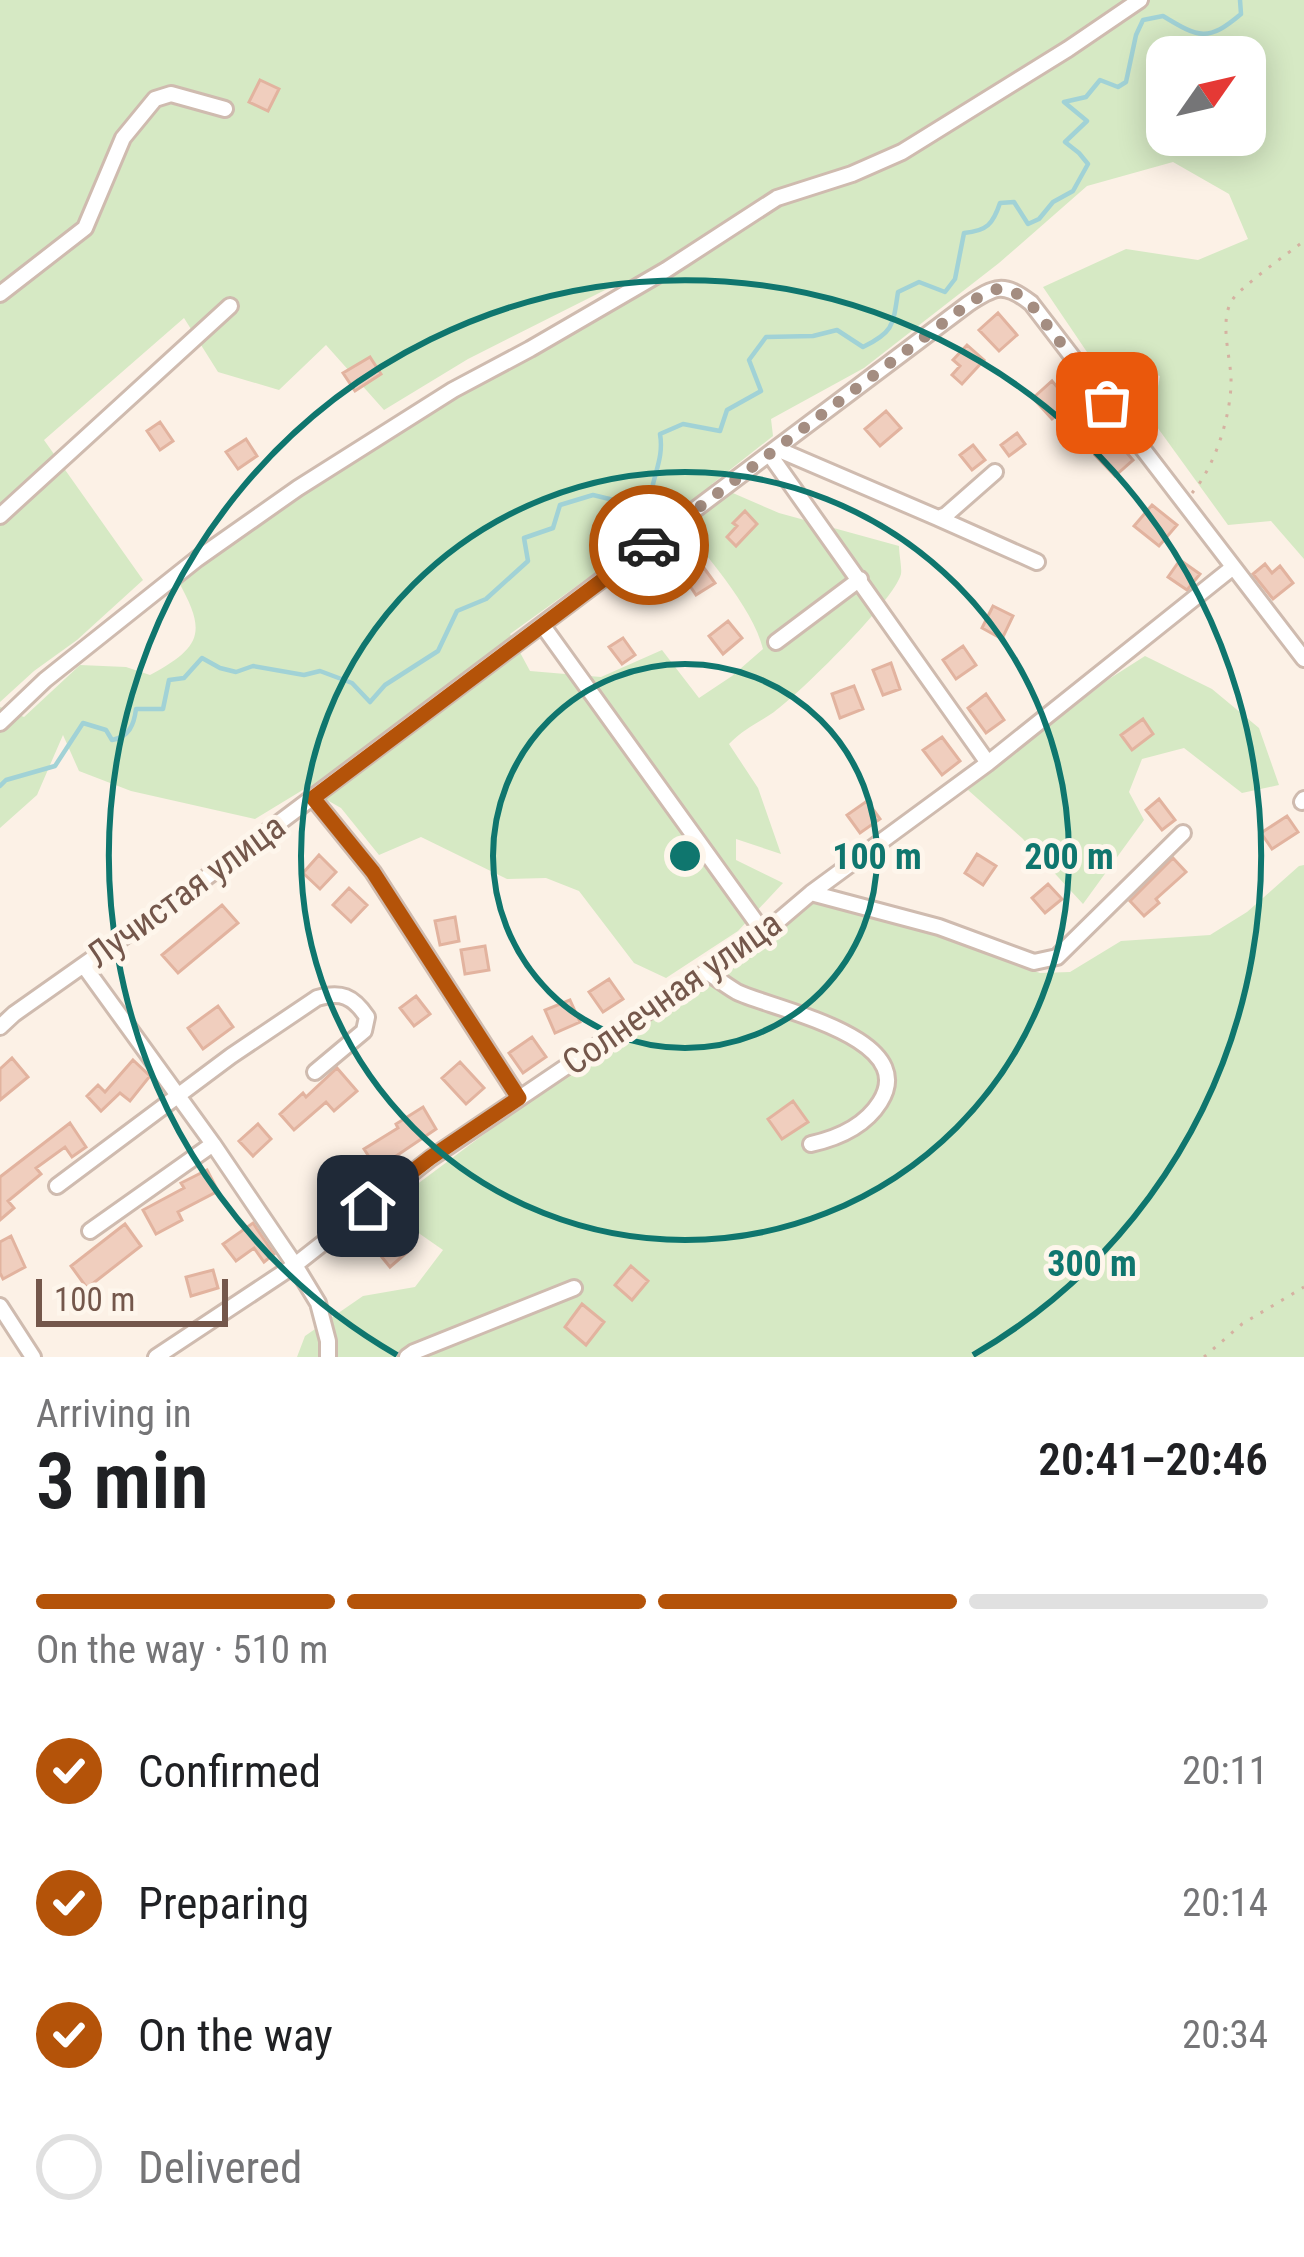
<!DOCTYPE html>
<html lang="en">
<head>
<meta charset="utf-8">
<style>
  :root { --surface:#fff; --page:#f2f2f2; --text:#202124; --muted:#757577; --line:#e0e0e0; --accent:#b45309 }
  body { margin:0; font-family:"Roboto Condensed",sans-serif; background:var(--page); color:var(--text); height:100vh; display:flex; flex-direction:column; font-size:45px; white-space:nowrap }
  * { box-sizing:border-box; margin:0 }
  p { font-size:39px; color:var(--muted) }
  .icon { flex:none; width:66px; height:66px; fill:none; stroke:currentColor; stroke-width:2; stroke-linecap:round; stroke-linejoin:round }
  .map { position:relative; height:1357px; overflow:hidden }
  .details { display:flex; flex-direction:column; background:var(--surface); flex:1 }
  .details>* { flex:none }
  .needle { width:78px; rotate:56deg }
  .buttons { position:absolute; left:1146px; top:36px; display:grid; gap:24px }
  .buttons a { display:grid; place-items:center; width:120px; height:120px; border-radius:24px; background:var(--surface); box-shadow:0 6px 30px #0003; font-size:60px }
  .scale { position:absolute; left:36px; bottom:30px; width:192px; box-sizing:border-box; padding-left:12px; border:6px solid #74574b; border-top:0; font-size:33px; line-height:42px; white-space:nowrap; color:#74574b; -webkit-text-stroke:9px #fef6ec; paint-order:stroke }
  .pin { position:absolute; display:grid; place-items:center; width:102px; height:102px; color:#fff; margin:-51px; border-radius:24px; box-shadow:0 6px 18px #0006 }
  .courier { position:absolute; display:grid; place-items:center; width:120px; height:120px; margin:-60px; border:9px solid #b45309; border-radius:50%; background:#fff; color:#222; box-shadow:0 3px 15px #0007 }
  .summary em { font-style:normal; font-weight:600 }
  .summary div { display:flex; flex-direction:column-reverse }
  .summary { display:flex; align-items:center; justify-content:space-between; height:204px; padding:0 36px }
  h1 { font-size:78px; font-weight:600; line-height:90px }
  .bar { display:grid; grid-template-columns:repeat(4,1fr); gap:18px 12px; align-content:center; height:144px; padding:0 36px }
  .bar i { height:15px; border-radius:9px; background:var(--line) }
  .bar .on { background:var(--accent) }
  .bar p { grid-column:span 4 }
  ol { padding:0 36px; list-style:none }
  li { display:flex; align-items:center; gap:36px; height:132px }
  li p { margin-inline-start:auto }
  li .icon { padding:12px; border-radius:50%; background:var(--accent); color:#fff; stroke-width:4 }
  li:last-child { color:var(--muted) }
  li i { width:66px; height:66px; border:6px solid var(--line); border-radius:50% }
  .map>svg:first-child { display:block }
</style>
</head>
<body>
<div class="map">
<svg width="1304" height="1357" viewBox="0 0 1304 1357">
  <rect width="100%" height="100%" fill="#fcf1e6"/>
  <path fill="#d6e9c4" fill-rule="evenodd" d="M 0,0 L 1304,0 L 1304,559 L 1271,521 L 1228,525 L 1152,420 L 1160,376 L 1089,355 L 1043,287 L 1126,249 L 1198,260 L 1248,239 L 1229,194 L 1173,162 L 1087,186 L 999,263 L 864,368 L 771,419 L 773,436 L 712,484 L 779,513 L 899,546 C 899,554 902,567 901,574 C 894,601 799,694 774,712 C 758,723 743,729 729,744 L 758,788 L 781,854 L 736,839 L 736,860 L 783,883 L 738,931 L 666,978 L 634,963 L 579,891 L 546,878 L 507,879 L 421,837 L 379,855 L 341,808 L 306,788 L 255,819 L 131,791 L 79,771 L 63,735 L 37,795 L 0,828 L 0,707 L 24,717 L 80,665 L 126,667 L 150,675 C 202,647 207,632 178,581 L 293,499 L 456,395 L 623,301 L 619,283 L 468,359 L 384,410 L 326,345 L 279,390 L 218,372 L 184,318 L 44,440 L 143,580 L 77,640 L 34,671 L 0,702 ZM 1167,57 L 1245,57 L 1245,135 L 1167,135 ZM 674,516 C 702,550 753,607 763,649 L 732,676 L 699,698 L 662,650 L 601,677 L 530,671 L 510,634 Z
    M 1145,656 L 1212,689 L 1259,728 L 1279,785 L 1242,793 L 1184,748 L 1142,759 L 1129,792 L 1144,820 L 1083,904 L 1022,838 L 968,790 L 1109,679 Z
    M 1304,865 L 1304,1357 L 297,1357 L 305,1336 L 363,1296 L 415,1287 L 443,1250 L 384,1209 L 515,1111 L 684,995 L 711,985 L 715,971 L 815,899 L 914,928 L 1040,973 L 1070,972 L 1121,941 L 1210,935 L 1247,912 L 1299,866 Z"/>
  <g fill="none" stroke-linecap="round" stroke-linejoin="round">
    <path stroke="#a1d2d6" stroke-width="4.5" d="M 0,786 L 6,780 L 55,766 L 83,723 L 106,730 L 112,740 C 129,737 134,725 136,709 L 163,709 L 169,680 L 184,678 L 202,658 L 220,668 L 236,672 L 253,666 L 304,675 L 320,671 L 352,683 L 370,702 L 385,685 L 438,651 L 457,611 L 486,599 L 528,561 L 524,538 L 553,528 L 560,505 L 593,495 L 651,509 C 648,481 665,463 660,434 L 683,424 L 720,431 L 727,410 L 761,391 L 749,360 L 766,337 L 813,336 L 837,330 L 863,347 C 894,332 893,325 898,292 L 919,282 L 945,292 L 955,279 L 964,233 C 987,231 993,224 1000,203 L 1014,202 L 1028,224 L 1039,219 L 1053,202 L 1073,191 L 1088,164 L 1079,153 L 1065,142 L 1087,121 L 1064,102 L 1086,97 L 1100,80 L 1118,87 L 1126,82 L 1136,35 L 1143,20 L 1163,16 C 1199,38 1208,42 1241,14 L 1240,0"/>
  </g>
  <path fill="#f0cebe" stroke="#e2b39f" stroke-width="3" d="M 260,80 L 279,89 L 268,111 L 249,102 Z
    M 998,313 L 1017,335 L 999,351 L 979,330 Z
    M 967,345 L 984,360 L 962,384 L 952,375 L 960,366 L 953,360 Z
    M 370,357 L 381,374 L 355,391 L 343,373 Z
    M 1052,381 L 1071,403 L 1052,419 L 1033,398 Z
    M 886,411 L 901,428 L 880,446 L 865,429 Z
    M 160,422 L 173,441 L 160,450 L 147,431 Z
    M 1017,433 L 1025,444 L 1009,456 L 1001,445 Z
    M 1114,438 L 1133,460 L 1115,476 L 1095,455 Z
    M 246,439 L 257,456 L 238,469 L 226,452 Z
    M 973,445 L 985,460 L 972,470 L 960,455 Z
    M 1152,505 L 1177,525 L 1159,546 L 1134,526 Z
    M 745,511 L 757,524 L 736,546 L 727,537 L 737,526 L 733,523 Z
    M 1180,560 L 1200,574 L 1187,590 L 1168,577 Z
    M 1265,564 L 1272,573 L 1280,566 L 1293,583 L 1273,599 L 1253,574 Z
    M 704,568 L 715,583 L 696,595 L 686,580 Z
    M 993,606 L 1013,616 L 1002,639 L 982,628 Z
    M 728,621 L 742,638 L 723,654 L 709,636 Z
    M 623,638 L 635,655 L 622,664 L 609,647 Z
    M 963,646 L 976,665 L 956,679 L 943,660 Z
    M 891,663 L 900,689 L 883,695 L 873,670 Z
    M 854,686 L 863,709 L 840,718 L 832,694 Z
    M 986,694 L 1004,720 L 986,733 L 968,708 Z
    M 1143,719 L 1153,734 L 1132,750 L 1121,735 Z
    M 942,737 L 960,761 L 942,775 L 923,750 Z
    M 1159,799 L 1175,820 L 1162,830 L 1146,810 Z
    M 867,801 L 880,819 L 860,833 L 847,815 Z
    M 1287,816 L 1298,832 L 1272,849 L 1261,833 Z
    M 977,854 L 996,866 L 983,885 L 965,873 Z
    M 319,855 L 336,872 L 320,889 L 303,873 Z
    M 1173,858 L 1186,872 L 1156,899 L 1159,903 L 1144,916 L 1130,901 Z
    M 1048,884 L 1062,899 L 1045,913 L 1032,898 Z
    M 349,888 L 367,905 L 351,922 L 333,905 Z
    M 222,905 L 238,923 L 178,973 L 162,955 Z
    M 455,917 L 459,941 L 440,945 L 435,921 Z
    M 485,946 L 489,970 L 465,974 L 461,950 Z
    M 609,979 L 623,999 L 603,1012 L 589,992 Z
    M 416,996 L 430,1014 L 414,1026 L 400,1008 Z
    M 570,1000 L 580,1022 L 555,1033 L 545,1010 Z
    M 218,1006 L 233,1027 L 203,1049 L 188,1028 Z
    M 532,1037 L 546,1057 L 523,1073 L 509,1053 Z
    M 12,1058 L 28,1077 L 0,1100 L 0,1069 Z
    M 133,1060 L 150,1076 L 130,1101 L 120,1093 L 101,1111 L 87,1096 L 98,1085 L 105,1092 Z
    M 460,1062 L 484,1088 L 466,1104 L 442,1078 Z
    M 337,1068 L 357,1091 L 334,1111 L 326,1102 L 294,1130 L 280,1114 L 303,1093 L 306,1097 Z
    M 793,1101 L 808,1122 L 782,1139 L 768,1119 Z
    M 423,1107 L 436,1129 L 377,1169 L 364,1149 L 398,1128 L 396,1124 Z
    M 70,1123 L 86,1147 L 72,1157 L 65,1147 L 36,1168 L 41,1174 L 8,1201 L 14,1208 L 0,1220 L 0,1177 Z
    M 258,1124 L 271,1139 L 253,1156 L 239,1141 Z
    M 207,1170 L 218,1191 L 178,1212 L 182,1220 L 156,1234 L 143,1210 L 184,1188 L 181,1183 Z
    M 253,1223 L 274,1254 L 264,1262 L 254,1248 L 236,1261 L 223,1244 Z
    M 125,1224 L 141,1246 L 87,1288 L 71,1266 Z
    M 398,1231 L 412,1248 L 390,1267 L 376,1250 Z
    M 11,1236 L 25,1267 L 3,1279 L 0,1273 L 0,1242 Z
    M 631,1266 L 648,1281 L 632,1300 L 615,1285 Z
    M 213,1270 L 218,1288 L 191,1296 L 186,1277 Z
    M 582,1304 L 604,1322 L 586,1345 L 565,1327 Z"/>
  <g fill="none" stroke-linecap="round" stroke-linejoin="round">
    <defs>
      <path id="minor" d="M 0,294 L 85,228 L 123,138 L 155,99 L 171,94 L 225,109
        M 777,449 L 938,518 L 946,515 L 995,472
        M 770,455 L 988,763
        M 0,516 L 230,306
        M 938,518 L 1037,562
        M 543,626 L 764,933
        M 776,642 L 860,579
        M 0,723 L 45,680 L 197,559 L 298,488 L 453,390 L 530,349 L 666,270 L 777,198 L 852,174 L 902,152 L 1068,49 L 1140,0
        M 313,798 L 373,872 L 519,1098
        M 1302,802 L 1304,799
        M 811,893 L 939,927 L 1034,962 L 1057,957 L 1183,833
        M 84,966 L 213,1144 L 295,1265 L 318,1303 L 328,1341 L 328,1357
        M 706,971 C 716,978 727,986 737,992 C 772,1009 921,1037 880,1102 C 865,1126 838,1138 811,1144
        M 0,1027 L 14,1014 L 187,892 L 968,304 C 995,286 1004,282 1031,303 L 1304,659
        M 57,1186 L 231,1056 L 317,998 C 341,991 353,996 367,1017 L 364,1031 L 315,1072
        M 90,1231 L 213,1144
        M 0,1306 L 33,1357
        M 156,1357 L 295,1265 L 431,1158 L 764,933 L 811,893 L 988,763 L 1232,568
        M 407,1357 L 414,1352 L 574,1288"/>
    </defs>
    <use href="#minor" stroke="#cfbbaf" stroke-width="20"/>
    <path stroke="#d5b1a1" stroke-width="3" stroke-dasharray="3 9" stroke-linecap="butt" d="M 1192,493 C 1215,467 1232,413 1231,378 C 1230,355 1220,323 1231,302 C 1237,289 1290,252 1304,241
      M 1204,1357 L 1242,1324 L 1304,1287"/>
    <use href="#minor" stroke="#fff" stroke-width="14"/>
  </g>
  <g fill="none" stroke-linecap="round" stroke-linejoin="round">
    <path stroke="#a48d81" stroke-width="12" stroke-dasharray="0 21.6" d="M 649,545 L 968,304 C 995,286 1004,282 1030,303 L 1107,403"/>
    <path stroke="#b45309" stroke-width="15" d="M 368,1206 L 430,1158 L 519,1098 L 373,872 L 313,798 L 649,545"/>
  </g>
  <g fill="none" stroke="#0f766e" stroke-width="6">
    <circle cx="685" cy="856" r="192"/>
    <circle cx="685" cy="856" r="384"/>
    <path d="M397 1355A576 576 0 1 1 973 1355"/>
  </g>
  <g text-anchor="middle" dominant-baseline="central" stroke-width="10" stroke-linejoin="round" paint-order="stroke">
    <g font-size="36" fill="#74574b" stroke="#fef6ec">
      <text transform="translate(186 891) rotate(-36)">Лучистая улица</text>
      <text transform="translate(672 993) rotate(-35)">Солнечная улица</text>
    </g>
  </g>
  <circle cx="685" cy="856" r="18" fill="#0f766e" stroke="#fef6ec" stroke-width="6"/>
  <g font-size="36" text-anchor="middle" font-weight="bold" fill="#0f766e" stroke="#fef6ec" stroke-width="10" stroke-linejoin="round" paint-order="stroke">
    <text x="877" y="869">100 m</text>
    <text x="1069" y="869">200 m</text>
    <text x="1092" y="1276">300 m</text>
  </g>
</svg>
<div class="buttons">
<a><svg class="needle" viewBox="-14 -14 28 28"><path d="M0-13l5 13h-10z" fill="#e53935"/><path d="M0 13l5-13h-10z" fill="#757577"/></svg></a>
</div>
<div class="scale">100 m</div>
<div class="pin" style="left:1107px;top:403px;background:#ea580c"><svg class="icon" aria-label="bag" viewBox="0 0 24 24"><path d="M5 8h14l-1 12H6zM9 8a3 3 0 0 1 6 0"/></svg></div>
<div class="pin" style="left:368px;top:1206px;background:#1f2937"><svg class="icon" aria-label="home" viewBox="0 0 24 24"><path d="M3 11l9-7 9 7M6 9v11h12V9"/></svg></div>
<div class="courier" style="left:649px;top:545px"><svg class="icon" aria-label="car" viewBox="0 0 24 24"><path d="M5 17H2v-5l4-1 3-4h7l3 4 3 1v5h-3M9 17h6M6 11h13"/><circle cx="7" cy="17" r="2"/><circle cx="17" cy="17" r="2"/></svg></div>
</div>
<section class="details">
<div class="summary"><div><h1>3 min</h1><p>Arriving in</p></div><em>20:41–20:46</em></div>
<div class="bar"><i class="on"></i><i class="on"></i><i class="on"></i><i></i><p>On the way · 510 m</p></div>
<ol>
<li><svg class="icon" aria-label="check" viewBox="0 0 24 24"><path d="M5 12l5 5 9-10"/></svg>Confirmed<p>20:11</p></li>
<li><svg class="icon" aria-label="check" viewBox="0 0 24 24"><path d="M5 12l5 5 9-10"/></svg>Preparing<p>20:14</p></li>
<li><svg class="icon" aria-label="check" viewBox="0 0 24 24"><path d="M5 12l5 5 9-10"/></svg>On the way<p>20:34</p></li>
<li><i></i>Delivered</li>
</ol>
</section>
</body>
</html>
